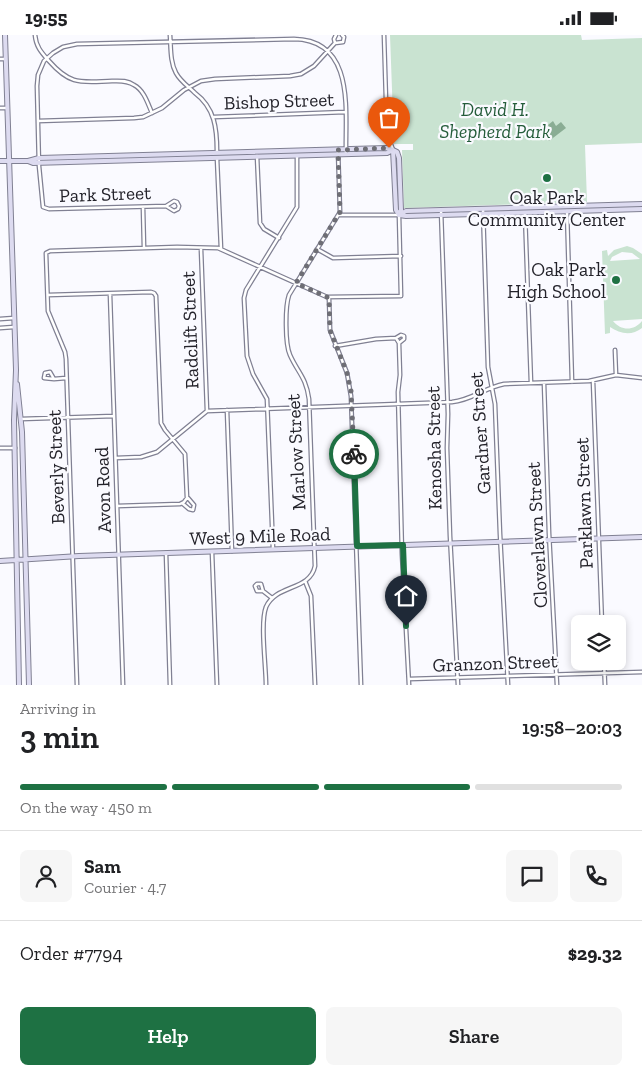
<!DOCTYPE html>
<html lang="en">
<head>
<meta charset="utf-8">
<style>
  :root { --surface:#fff; --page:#f6f6f6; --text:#202124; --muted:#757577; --line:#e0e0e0; --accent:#1e7143 }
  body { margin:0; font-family:"Zilla Slab",serif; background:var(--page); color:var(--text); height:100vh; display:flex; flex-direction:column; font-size:19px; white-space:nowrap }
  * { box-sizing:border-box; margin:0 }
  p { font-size:16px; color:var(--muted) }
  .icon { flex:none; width:28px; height:28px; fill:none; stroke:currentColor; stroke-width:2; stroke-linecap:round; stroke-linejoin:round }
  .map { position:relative; height:650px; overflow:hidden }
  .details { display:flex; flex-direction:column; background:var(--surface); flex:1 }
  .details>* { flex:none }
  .fabs { position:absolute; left:571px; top:580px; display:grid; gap:10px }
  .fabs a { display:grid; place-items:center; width:55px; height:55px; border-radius:8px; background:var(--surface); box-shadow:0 2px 8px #0003; font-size:25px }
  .pin { position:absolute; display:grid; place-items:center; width:42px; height:42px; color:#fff; margin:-51px -21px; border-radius:50% 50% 50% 0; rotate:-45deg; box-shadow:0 0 5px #0007 }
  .pin .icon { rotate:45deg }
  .courier { position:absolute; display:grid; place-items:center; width:50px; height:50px; margin:-25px; border:4px solid #1e7143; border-radius:50%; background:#fff; color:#222; box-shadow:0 1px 6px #0007 }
  .summary em { font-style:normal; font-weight:600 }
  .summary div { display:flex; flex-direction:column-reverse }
  .summary { display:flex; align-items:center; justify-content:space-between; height:85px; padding:0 20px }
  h1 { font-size:32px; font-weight:600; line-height:38px }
  .bar { display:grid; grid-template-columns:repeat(4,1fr); gap:8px 5px; align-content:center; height:60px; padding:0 20px }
  .bar i { height:6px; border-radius:4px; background:var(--line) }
  .bar .current { background:var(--accent) }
  .bar p { grid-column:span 4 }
  .line { display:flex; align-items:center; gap:12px; padding:0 20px; border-top:1px solid var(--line) }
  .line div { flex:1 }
  .round { display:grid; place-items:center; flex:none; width:52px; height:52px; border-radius:8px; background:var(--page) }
  .cta { display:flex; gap:10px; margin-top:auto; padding:10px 20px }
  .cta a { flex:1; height:58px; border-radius:8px; background:var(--accent); color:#fff; font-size:20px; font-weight:600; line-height:58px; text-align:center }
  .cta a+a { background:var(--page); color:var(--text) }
  .status { display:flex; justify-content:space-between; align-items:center; height:35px; padding:0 25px; background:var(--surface); direction:ltr }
  .status svg { height:14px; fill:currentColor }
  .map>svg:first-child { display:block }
</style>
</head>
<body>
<div class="status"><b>19:55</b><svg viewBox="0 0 49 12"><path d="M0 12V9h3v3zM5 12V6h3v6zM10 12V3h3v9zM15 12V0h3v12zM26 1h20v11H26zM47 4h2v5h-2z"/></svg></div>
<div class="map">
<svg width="642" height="650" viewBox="0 0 642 650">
  <rect width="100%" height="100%" fill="#fafaff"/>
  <path fill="#c9e3d1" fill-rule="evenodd" d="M 390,0 L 581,0 L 582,5 L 642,3 L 642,108 L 585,110 L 587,167 L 404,173 L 402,115 L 413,115 L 413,109 L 394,109 Z
    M 627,211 L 633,213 L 642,219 L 642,284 L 613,286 C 621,296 634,296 642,286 L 642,293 C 632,301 620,299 610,292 L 610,298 L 605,299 L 602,216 L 607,215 L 608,221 L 614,215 ZM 622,217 L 632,218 L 640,224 L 610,226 L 612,222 Z"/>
  <path fill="#8aad94" d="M 553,86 L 556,91 L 561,87 L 566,93 L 549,106 L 544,100 L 551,95 L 548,90 Z"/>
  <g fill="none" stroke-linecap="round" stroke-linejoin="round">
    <defs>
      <path id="street" d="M 35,0 C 36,12 42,18 49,26 C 71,51 81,47 112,46 C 119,46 127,45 134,50 C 144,55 148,69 152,78
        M 170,0 C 171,13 170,27 176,38 C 181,47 188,51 195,58 C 215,73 217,94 217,117
        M 384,0 L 387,98 L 393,115
        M 335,8 L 334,4 L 336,0
        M 0,24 L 5,24
        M 0,73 L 7,73
        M 214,82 L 345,77
        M 38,86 L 134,83 L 143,82 L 162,73 L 184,55 L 201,46 L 215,44 L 290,41 L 301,39 L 314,31 L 335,8 L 343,7 L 344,2 L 342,0
        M 257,121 L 260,188 L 264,194 L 279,203
        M 217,123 L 221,214
        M 166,171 L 174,166 L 177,167 L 179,171 L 178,174 L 174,176 L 166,171 L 49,174 L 43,172 L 39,131 L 37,51 L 38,40 L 44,26 L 53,18 L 63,12 L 77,9 L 294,4 C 356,5 345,77 346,119
        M 143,172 L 144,213
        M 483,174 L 488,332 L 495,369 L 500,499 L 508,650
        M 441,175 L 448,379 L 447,413 L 450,501 L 458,650
        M 567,176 L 572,347
        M 525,178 L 531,348
        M 201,214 L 207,376
        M 317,214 L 333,223 L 401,221
        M 110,259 L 123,650
        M 48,260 L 151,257 L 154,258 L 156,261 L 161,388 L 165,395 L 185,419 L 187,463 L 184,467 L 180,469 L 117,471
        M 329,263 L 330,295 L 347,338 L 351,361 L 361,650
        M 0,284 L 14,283
        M 0,293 L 14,292
        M 396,303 L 401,300 L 404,301 L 404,304 L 399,308
        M 335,311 L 376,304 L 396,303 L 399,308 L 400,340 L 398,357 L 402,519 L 409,650
        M 615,315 L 616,340
        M 54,344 L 44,343 L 45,338 L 50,337 L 54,344 L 66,343
        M 593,346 L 602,589
        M 544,348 L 549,498 L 557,650
        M 227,375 L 232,516
        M 21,384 L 114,381
        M 0,413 L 15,413
        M 116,423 L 141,422 L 157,417 L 207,376 L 452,367 C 472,365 484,353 504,349 L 589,346 L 616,340 L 642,343
        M 182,468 L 189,474 L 193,475 L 194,470 L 188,463
        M 273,514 L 267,364 L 253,339 L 247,321 L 244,263 L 246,255 L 297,172 L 297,121
        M 212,517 L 217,650
        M 166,518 L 170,650
        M 305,546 L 311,561 L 315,650
        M 263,556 L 257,556 L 255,551 L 257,549 L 261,549 L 263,556 L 272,563
        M 604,626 L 605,650
        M 409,644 L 642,637
        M 77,650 L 66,324 L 65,317 L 48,276 L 46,218 L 50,216 L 177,212 L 218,213 L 327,262 L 401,261 L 399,180 L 339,180
        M 266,650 C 266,631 260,588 266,572 C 276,549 310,556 315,531 L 309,364 C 306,342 298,338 290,320 C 285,309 285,272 289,260 L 340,177 L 338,115"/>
      <path id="secondary" d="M 5,0 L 16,335 L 14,385 L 19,650
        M 393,115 L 397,117 L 399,123 L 401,175 L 399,180
        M 393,115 L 396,175 L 399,180
        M 0,126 L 28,126 L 33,128 L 387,118 L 393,115
        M 28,126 L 39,123 L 386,113 L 393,115
        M 399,180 L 406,176 L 642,169
        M 399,180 L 406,181 L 642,174
        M 17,349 L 22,397 L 29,650
        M 0,526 L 79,521 L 642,502"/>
    </defs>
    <use href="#street" stroke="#808093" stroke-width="5"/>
    <use href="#secondary" stroke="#808093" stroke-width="6"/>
    <use href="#street" stroke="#fff" stroke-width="2.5"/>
    <use href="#secondary" stroke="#dddbf0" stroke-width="4"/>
  </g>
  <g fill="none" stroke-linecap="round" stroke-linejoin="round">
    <path stroke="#6e6e75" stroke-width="5" stroke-dasharray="0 9" d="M 354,419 L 351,356 L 347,338 L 330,295 L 329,263 L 296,248 L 340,177 L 338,115 L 389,113"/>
    <path stroke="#1e7143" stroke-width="6" d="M 354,419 L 357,511 L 403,510 L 406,591"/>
  </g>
  <g fill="#1e7143" stroke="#fafaff" stroke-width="2">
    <circle cx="547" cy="143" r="5"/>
    <circle cx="616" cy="245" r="5"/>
  </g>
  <g text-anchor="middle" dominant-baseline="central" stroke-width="4.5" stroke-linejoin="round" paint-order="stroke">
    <g font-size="19" fill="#23222a" stroke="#fafaff">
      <text transform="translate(279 66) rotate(-2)">Bishop Street</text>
      <text transform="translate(105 159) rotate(-2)">Park Street</text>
      <text transform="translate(190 295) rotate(-92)">Radclift Street</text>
      <text transform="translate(480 398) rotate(-94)">Gardner Street</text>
      <text transform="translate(434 413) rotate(-91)">Kenosha Street</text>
      <text transform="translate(296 417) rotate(-93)">Marlow Street</text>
      <text transform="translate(56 432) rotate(-92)">Beverly Street</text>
      <text transform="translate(103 455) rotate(-92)">Avon Road</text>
      <text transform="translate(584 468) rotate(-92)">Parklawn Street</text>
      <text transform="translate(537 500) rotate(-93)">Cloverlawn Street</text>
      <text transform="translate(260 501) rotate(-2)">West 9 Mile Road</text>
      <text transform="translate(495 628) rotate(-2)">Granzon Street</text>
    </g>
    <g font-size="19" font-style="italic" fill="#245c3a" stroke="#fafaff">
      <text x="495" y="74">David H.<tspan x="495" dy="22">Shepherd Park</tspan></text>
    </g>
    <g font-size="19" fill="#23222a" stroke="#fafaff">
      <text x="547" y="162">Oak Park<tspan x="547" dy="22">Community Center</tspan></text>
      <text x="606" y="234" text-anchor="end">Oak Park<tspan x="606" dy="22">High School</tspan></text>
    </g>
  </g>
</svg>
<div class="fabs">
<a><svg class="icon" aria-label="layers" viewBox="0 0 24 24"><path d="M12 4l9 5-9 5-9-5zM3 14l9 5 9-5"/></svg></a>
</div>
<div class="pin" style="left:389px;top:113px;background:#ea580c"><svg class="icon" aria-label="bag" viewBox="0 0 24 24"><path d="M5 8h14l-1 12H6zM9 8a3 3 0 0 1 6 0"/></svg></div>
<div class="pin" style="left:406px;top:591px;background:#1f2937"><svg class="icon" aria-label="home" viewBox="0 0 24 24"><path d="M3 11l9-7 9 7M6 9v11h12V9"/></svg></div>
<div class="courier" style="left:354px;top:419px"><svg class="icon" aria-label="bike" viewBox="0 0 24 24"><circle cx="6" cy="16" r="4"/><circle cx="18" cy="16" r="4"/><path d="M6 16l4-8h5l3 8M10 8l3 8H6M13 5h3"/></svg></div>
</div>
<section class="details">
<div class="summary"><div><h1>3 min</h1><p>Arriving in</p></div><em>19:58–20:03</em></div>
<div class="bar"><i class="current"></i><i class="current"></i><i class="current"></i><i></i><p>On the way · 450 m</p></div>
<div class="line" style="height:90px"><a class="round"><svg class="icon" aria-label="person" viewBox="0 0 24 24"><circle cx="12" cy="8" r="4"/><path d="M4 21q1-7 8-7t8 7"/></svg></a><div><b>Sam</b><p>Courier · 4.7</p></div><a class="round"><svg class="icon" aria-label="chat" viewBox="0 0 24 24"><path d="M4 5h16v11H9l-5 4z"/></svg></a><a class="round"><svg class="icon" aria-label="phone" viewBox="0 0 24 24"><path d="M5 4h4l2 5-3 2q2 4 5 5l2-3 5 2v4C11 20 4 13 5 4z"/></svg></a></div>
<div class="line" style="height:65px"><div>Order #7794</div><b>$29.32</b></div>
<div class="cta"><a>Help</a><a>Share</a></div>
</section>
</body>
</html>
